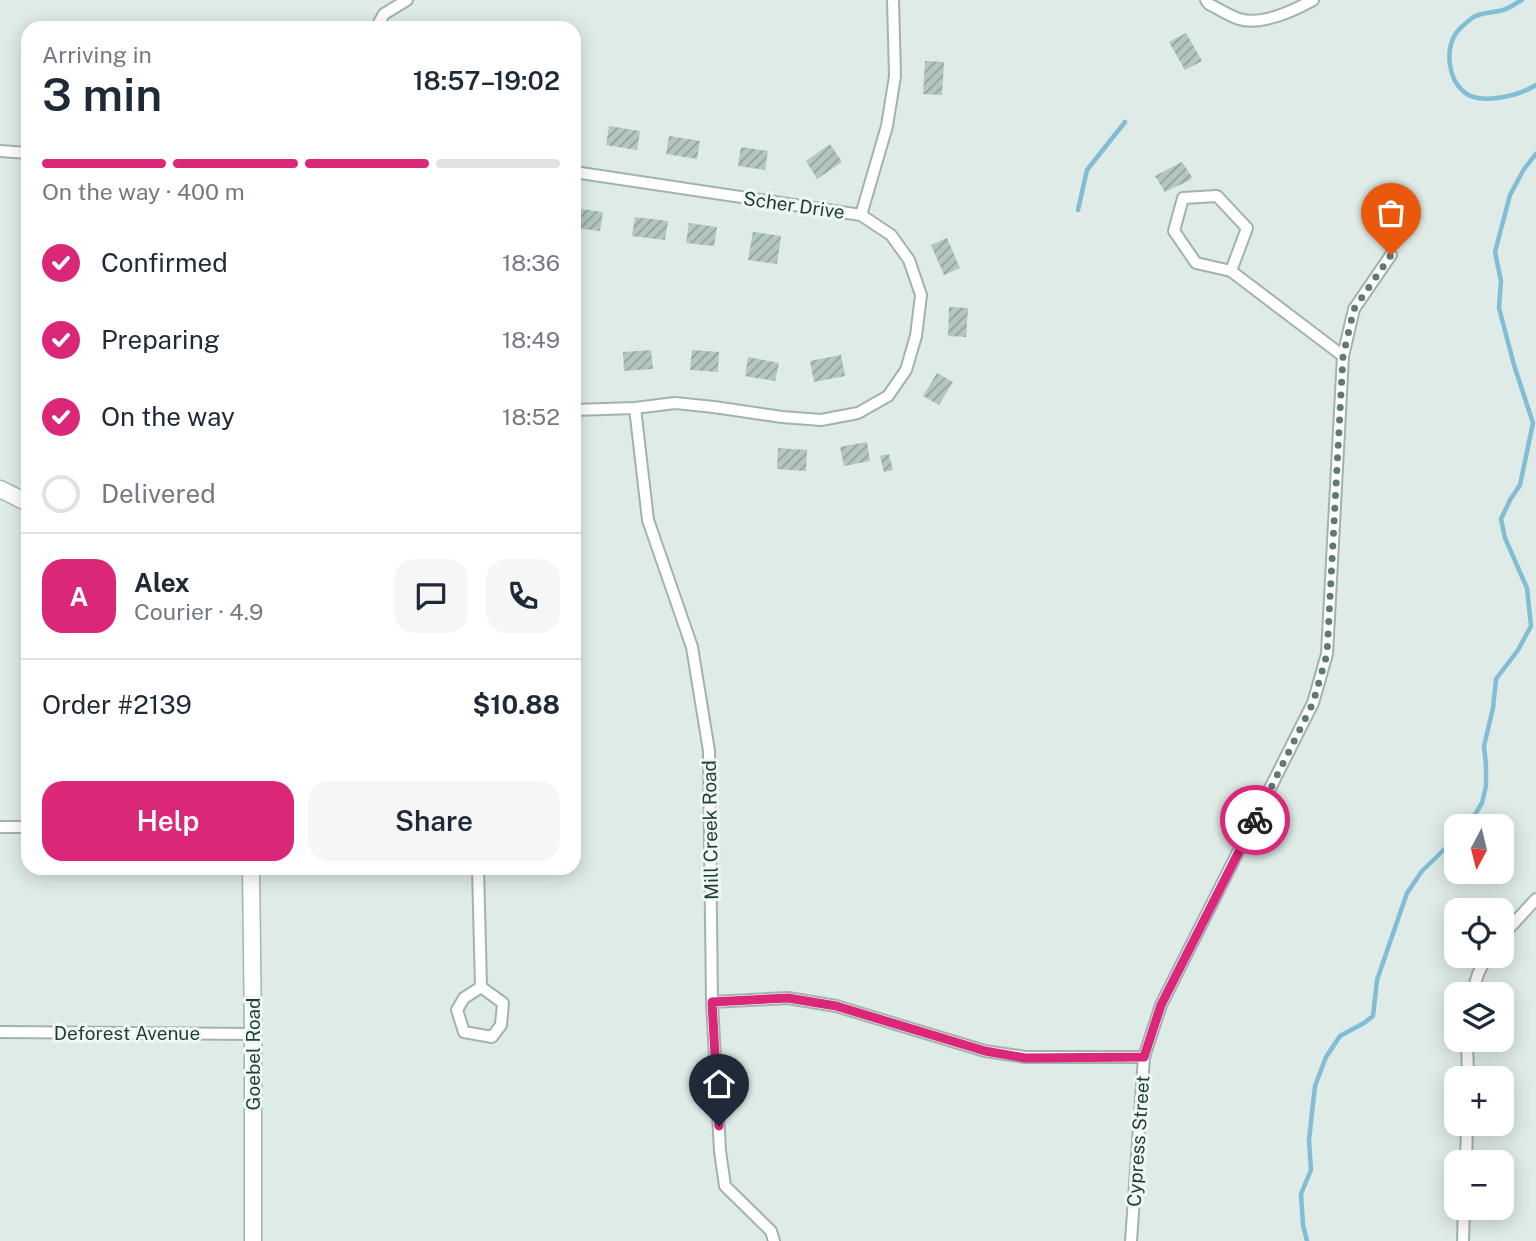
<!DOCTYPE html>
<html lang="en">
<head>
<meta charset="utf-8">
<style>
  :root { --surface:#fff; --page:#f6f6f7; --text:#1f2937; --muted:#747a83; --line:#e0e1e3; --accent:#db2777 }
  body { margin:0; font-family:"Public Sans",sans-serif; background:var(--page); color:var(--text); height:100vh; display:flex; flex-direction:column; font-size:26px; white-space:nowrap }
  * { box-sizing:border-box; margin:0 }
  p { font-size:23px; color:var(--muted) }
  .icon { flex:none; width:38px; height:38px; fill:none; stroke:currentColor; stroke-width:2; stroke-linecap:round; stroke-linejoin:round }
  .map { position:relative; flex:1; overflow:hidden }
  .drawer { position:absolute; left:21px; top:21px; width:560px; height:854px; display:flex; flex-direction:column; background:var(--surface); border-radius:21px; box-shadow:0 4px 18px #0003 }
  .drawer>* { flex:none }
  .needle { width:46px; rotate:187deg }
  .fabs { position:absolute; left:1444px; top:814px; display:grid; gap:14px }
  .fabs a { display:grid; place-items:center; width:70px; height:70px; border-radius:14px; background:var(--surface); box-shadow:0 4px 18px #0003; font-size:35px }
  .pin { position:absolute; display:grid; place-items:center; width:60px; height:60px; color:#fff; margin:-72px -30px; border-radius:50% 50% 50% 0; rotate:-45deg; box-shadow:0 0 7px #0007 }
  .pin .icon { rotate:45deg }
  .courier { position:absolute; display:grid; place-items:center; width:70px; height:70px; margin:-35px; border:5px solid #db2777; border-radius:50%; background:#fff; color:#222; box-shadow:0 2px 9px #0007 }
  .overview em { font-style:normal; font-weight:600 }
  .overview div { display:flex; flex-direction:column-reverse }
  .overview { display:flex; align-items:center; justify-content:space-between; height:119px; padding:0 21px }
  h1 { font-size:46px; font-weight:600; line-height:52px }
  .bar { display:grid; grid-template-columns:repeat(4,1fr); gap:10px 7px; align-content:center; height:84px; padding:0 21px }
  .bar i { height:9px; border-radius:5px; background:var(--line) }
  .bar .active { background:var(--accent) }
  .bar p { grid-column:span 4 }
  .line { display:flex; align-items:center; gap:18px; padding:0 21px; border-top:2px solid var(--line) }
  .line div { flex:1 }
  .round { display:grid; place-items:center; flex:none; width:74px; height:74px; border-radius:21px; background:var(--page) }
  ol { padding:0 21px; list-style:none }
  li { display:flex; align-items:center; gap:21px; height:77px }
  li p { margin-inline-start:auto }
  li .icon { padding:7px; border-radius:50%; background:var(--accent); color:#fff; stroke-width:4 }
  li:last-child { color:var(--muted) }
  li i { width:38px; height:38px; border:4px solid var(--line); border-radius:50% }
  .action { display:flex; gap:14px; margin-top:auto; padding:14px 21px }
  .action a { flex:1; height:80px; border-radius:21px; background:var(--accent); color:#fff; font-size:28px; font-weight:600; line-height:80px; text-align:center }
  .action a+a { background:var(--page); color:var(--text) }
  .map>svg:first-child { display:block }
</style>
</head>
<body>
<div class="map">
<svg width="1536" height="1241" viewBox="0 0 1536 1241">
  <defs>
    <pattern id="building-hatch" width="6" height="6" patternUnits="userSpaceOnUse" patternTransform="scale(1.75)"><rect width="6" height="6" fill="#b3c6c1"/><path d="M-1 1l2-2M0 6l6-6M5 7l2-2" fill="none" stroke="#91a29e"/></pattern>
  </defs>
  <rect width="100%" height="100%" fill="#deebe7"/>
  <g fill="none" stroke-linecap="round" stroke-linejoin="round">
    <path stroke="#81bed6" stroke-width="4.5" d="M 1522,0 C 1516,3 1510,8 1503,10 C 1494,13 1480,12 1472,18 C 1467,22 1460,28 1456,33 C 1445,50 1448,79 1464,92 C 1480,106 1520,95 1536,85
      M 1078,210 L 1087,170 L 1125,122
      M 1533,423 L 1514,365 L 1499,308 L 1501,281 L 1495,252 L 1510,195 L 1524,169 L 1536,154
      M 1468,826 L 1482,803 L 1486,786 L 1486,765 L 1484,746 L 1493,708 L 1496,679 L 1518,650 L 1531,626 L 1527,588 L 1505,538 L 1501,519 L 1510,500 L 1520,485 L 1533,423
      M 1307,1241 L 1303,1225 L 1301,1194 L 1311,1170 L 1309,1140 L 1315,1086 L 1326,1057 L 1340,1036 L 1364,1023 L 1373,1016 L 1377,980 L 1407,893 L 1422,871 L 1456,838"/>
  </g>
  <path fill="url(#building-hatch)" d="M 1186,33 L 1202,61 L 1185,70 L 1169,42 Z
    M 925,61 L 944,62 L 942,95 L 923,94 Z
    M 609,126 L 640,131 L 637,150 L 606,145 Z
    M 669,136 L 700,141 L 697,159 L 666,154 Z
    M 830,144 L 842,162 L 817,179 L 806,161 Z
    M 741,147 L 768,151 L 765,170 L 738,166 Z
    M 1182,162 L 1192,177 L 1190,180 L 1165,192 L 1155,176 Z
    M 574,208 L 603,212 L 600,231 L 574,228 Z
    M 635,217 L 668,221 L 665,240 L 632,236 Z
    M 689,223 L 717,227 L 714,246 L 686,243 Z
    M 753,232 L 781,236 L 777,264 L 748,260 Z
    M 947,238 L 960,268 L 944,275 L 931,245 Z
    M 949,307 L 968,308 L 966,337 L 948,336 Z
    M 651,350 L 653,369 L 624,371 L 623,352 Z
    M 692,350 L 719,352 L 718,372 L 690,370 Z
    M 841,355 L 845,376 L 814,382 L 810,361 Z
    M 748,357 L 779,363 L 775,381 L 745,376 Z
    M 937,373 L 953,382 L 939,405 L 923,396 Z
    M 867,442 L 870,461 L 844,466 L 840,447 Z
    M 778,448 L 807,450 L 806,471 L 777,469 Z
    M 889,454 L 893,470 L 884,472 L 880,456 Z"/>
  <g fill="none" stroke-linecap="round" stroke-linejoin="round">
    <defs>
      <path id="street" d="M 1206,0 L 1209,4 C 1219,9 1229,16 1239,19 C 1262,26 1293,11 1313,0
        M 376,28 L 384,14 L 407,0
        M 0,151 L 28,153
        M 574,172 L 861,215 L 891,235 L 909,260 L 921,295 L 916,336 L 906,370 L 888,396 L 858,413 L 821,420 L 782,417 L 714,407 L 675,403 L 635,408 L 574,410
        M 861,215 L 887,126 L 895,76 L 893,0
        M 1231,271 L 1247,228 L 1217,196 L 1183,198 L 1174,231 L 1196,263 L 1231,271 L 1343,356
        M 635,408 L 648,520 L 692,647 L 709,751 L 712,1002 L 720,1151 L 725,1186 L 771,1231 L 774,1241
        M 0,827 L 28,827
        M 478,868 L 481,987
        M 1502,936 L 1536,899
        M 481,987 L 503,1003 L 501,1025 L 492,1037 L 464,1032 L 457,1010 L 464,998 Z
        M 1472,994 L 1478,974 L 1487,956
        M 712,1002 L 788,998 L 836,1006 L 985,1051 L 1025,1057 L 1144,1057
        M 0,1032 L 253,1034
        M 1467,1040 L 1468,1078
        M 1466,1162 L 1467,1124
        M 1131,1241 L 1144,1057 L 1161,1005 L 1313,703 L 1327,654 L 1343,356 L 1354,309 L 1391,255
        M 1463,1241 L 1464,1208"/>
      <path id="secondary" d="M 0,489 L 28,503
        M 251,868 L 253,1034 L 253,1241"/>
    </defs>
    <use href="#street" stroke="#a1b3af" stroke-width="14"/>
    <use href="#secondary" stroke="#9cb8b1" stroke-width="19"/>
    <use href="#street" stroke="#fff" stroke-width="10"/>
    <use href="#secondary" stroke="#fff" stroke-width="16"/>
  </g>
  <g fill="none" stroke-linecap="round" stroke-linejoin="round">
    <path stroke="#617975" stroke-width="7" stroke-dasharray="0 12.6" d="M 1255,820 L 1313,703 L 1327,654 L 1343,356 L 1354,309 L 1391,255"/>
    <path stroke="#db2777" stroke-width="9" d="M 719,1126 L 712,1002 L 788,998 L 836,1006 L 985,1051 L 1025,1058 L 1144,1057 L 1161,1005 L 1255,820"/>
  </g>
  <g text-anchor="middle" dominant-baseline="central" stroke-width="6" stroke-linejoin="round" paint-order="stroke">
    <g font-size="19" fill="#1e3c38" stroke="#eff8f4">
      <text transform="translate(794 205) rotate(8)">Scher Drive</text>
      <text transform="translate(710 830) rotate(-91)">Mill Creek Road</text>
      <text x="127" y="1033">Deforest Avenue</text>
      <text transform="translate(253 1054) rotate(-90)">Goebel Road</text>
      <text transform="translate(1138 1141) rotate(-86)">Cypress Street</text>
    </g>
  </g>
</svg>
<div class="fabs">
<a><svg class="needle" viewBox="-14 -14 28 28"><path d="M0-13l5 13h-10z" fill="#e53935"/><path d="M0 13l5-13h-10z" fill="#747a83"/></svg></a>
<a><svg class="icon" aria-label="locate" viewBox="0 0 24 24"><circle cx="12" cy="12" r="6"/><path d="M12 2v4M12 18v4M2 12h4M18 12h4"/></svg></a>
<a><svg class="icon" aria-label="layers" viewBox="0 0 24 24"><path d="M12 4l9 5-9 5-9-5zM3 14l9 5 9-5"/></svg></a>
<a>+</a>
<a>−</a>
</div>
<div class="pin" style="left:1391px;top:255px;background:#ea580c"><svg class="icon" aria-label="bag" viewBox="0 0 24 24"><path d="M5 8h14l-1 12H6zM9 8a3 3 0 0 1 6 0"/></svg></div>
<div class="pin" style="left:719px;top:1126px;background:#1f2937"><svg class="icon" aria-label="home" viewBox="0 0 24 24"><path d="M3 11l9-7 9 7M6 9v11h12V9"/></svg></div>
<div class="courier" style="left:1255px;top:820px"><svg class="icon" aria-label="bike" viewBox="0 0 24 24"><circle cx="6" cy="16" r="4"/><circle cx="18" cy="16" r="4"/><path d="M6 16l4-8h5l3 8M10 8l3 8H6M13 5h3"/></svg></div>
<section class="drawer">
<div class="overview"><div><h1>3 min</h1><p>Arriving in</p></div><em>18:57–19:02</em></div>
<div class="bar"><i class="active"></i><i class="active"></i><i class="active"></i><i></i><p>On the way · 400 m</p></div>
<ol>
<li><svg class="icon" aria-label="check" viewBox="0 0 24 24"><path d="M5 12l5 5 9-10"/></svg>Confirmed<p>18:36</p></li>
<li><svg class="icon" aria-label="check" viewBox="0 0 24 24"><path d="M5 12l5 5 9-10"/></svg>Preparing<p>18:49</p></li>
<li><svg class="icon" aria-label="check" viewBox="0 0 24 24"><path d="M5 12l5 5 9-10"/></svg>On the way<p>18:52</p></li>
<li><i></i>Delivered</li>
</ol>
<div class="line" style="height:126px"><b class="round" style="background:var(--accent);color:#fff">A</b><div><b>Alex</b><p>Courier · 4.9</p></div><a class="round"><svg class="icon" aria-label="chat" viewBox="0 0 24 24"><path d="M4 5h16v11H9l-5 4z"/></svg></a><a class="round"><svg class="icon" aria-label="phone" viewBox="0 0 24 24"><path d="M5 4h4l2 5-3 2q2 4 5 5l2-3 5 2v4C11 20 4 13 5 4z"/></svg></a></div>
<div class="line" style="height:91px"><div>Order #2139</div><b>$10.88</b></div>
<div class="action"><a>Help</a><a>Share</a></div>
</section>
</div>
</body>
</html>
